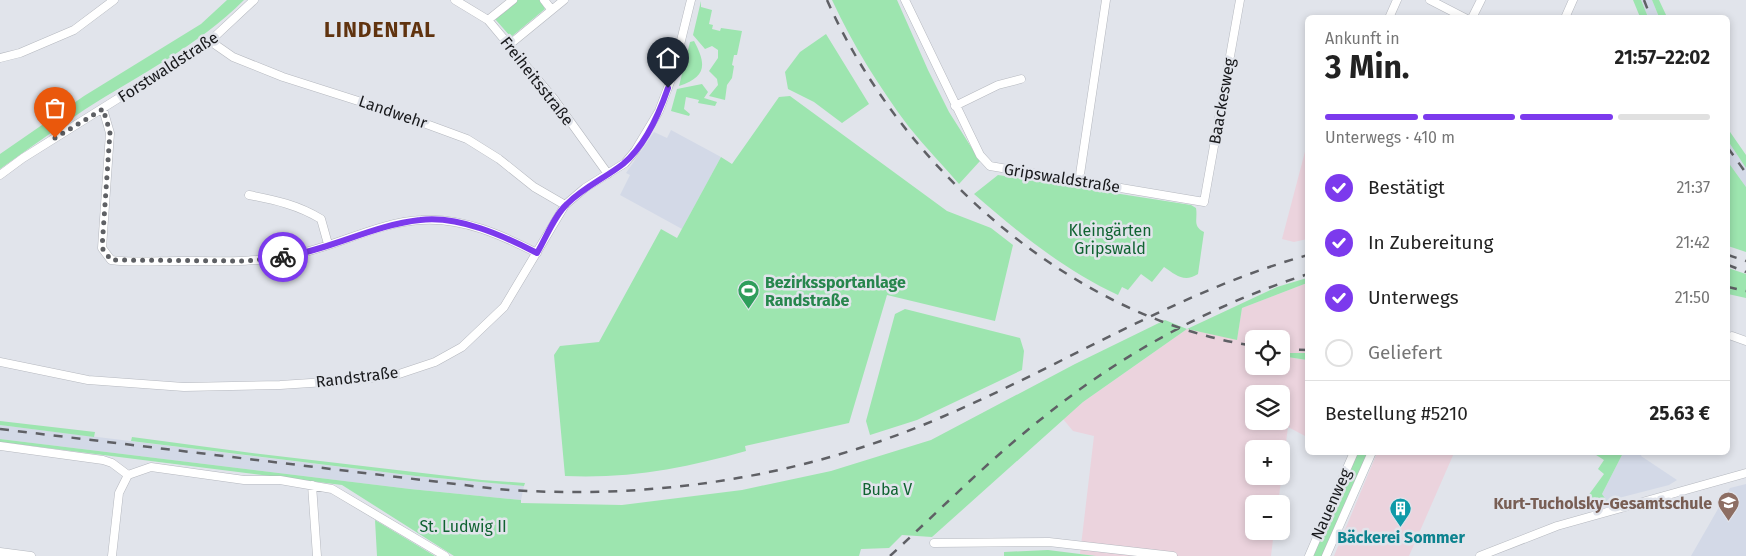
<!DOCTYPE html>
<html lang="de">
<head>
<meta charset="utf-8">
<style>
  :root { --surface:#fff; --page:#f2f2f2; --text:#222; --muted:#767676; --line:#e0e0e0; --accent:#7c3aed }
  body { margin:0; font-family:"Fira Sans",sans-serif; background:var(--page); color:var(--text); height:100vh; display:flex; flex-direction:column; font-size:19px; white-space:nowrap }
  * { box-sizing:border-box; margin:0 }
  p { font-size:16px; color:var(--muted) }
  .icon { flex:none; width:28px; height:28px; fill:none; stroke:currentColor; stroke-width:2; stroke-linecap:round; stroke-linejoin:round }
  .map { position:relative; flex:1; overflow:hidden }
  .sheet { position:absolute; left:1305px; top:15px; width:425px; height:440px; display:flex; flex-direction:column; background:var(--surface); border-radius:8px; box-shadow:0 2px 8px #0003 }
  .sheet>* { flex:none }
  .tools { position:absolute; left:1245px; top:330px; display:grid; gap:10px }
  .tools a { display:grid; place-items:center; width:45px; height:45px; border-radius:8px; background:var(--surface); box-shadow:0 2px 8px #0003; font-size:25px }
  .pin { position:absolute; display:grid; place-items:center; width:42px; height:42px; color:#fff; margin:-51px -21px; border-radius:50% 50% 50% 0; rotate:-45deg; box-shadow:0 0 5px #0007 }
  .pin .icon { rotate:45deg }
  .courier { position:absolute; display:grid; place-items:center; width:50px; height:50px; margin:-25px; border:4px solid #7c3aed; border-radius:50%; background:#fff; color:#222; box-shadow:0 1px 6px #0007 }
  .overview em { font-style:normal; font-weight:700 }
  .overview div { display:flex; flex-direction:column-reverse }
  .overview { display:flex; align-items:center; justify-content:space-between; height:85px; padding:0 20px }
  h1 { font-size:32px; font-weight:700; line-height:38px }
  .bar { display:grid; grid-template-columns:repeat(4,1fr); gap:8px 5px; align-content:center; height:60px; padding:0 20px }
  .bar i { height:6px; border-radius:4px; background:var(--line) }
  .bar .on { background:var(--accent) }
  .bar p { grid-column:span 4 }
  .line { display:flex; align-items:center; gap:12px; padding:0 20px; border-top:1px solid var(--line) }
  .line div { flex:1 }
  ol { padding:0 20px; list-style:none }
  li { display:flex; align-items:center; gap:15px; height:55px }
  li p { margin-inline-start:auto }
  li .icon { padding:5px; border-radius:50%; background:var(--accent); color:#fff; stroke-width:4 }
  li:last-child { color:var(--muted) }
  li i { width:28px; height:28px; border:2px solid var(--line); border-radius:50% }
  .map>svg:first-child { display:block }
</style>
</head>
<body>
<div class="map">
<svg width="1746" height="556" viewBox="0 0 1746 556">
  <rect width="100%" height="100%" fill="#e1e4eb"/>
  <path fill="#ebd3dd" fill-rule="evenodd" d="M 1307,144 L 1307,239 L 1294,242 L 1282,239 Z
    M 1307,283 L 1307,353 L 1281,353 L 1281,339 L 1254,339 L 1254,366 L 1281,366 L 1281,356 L 1307,360 L 1307,437 L 1288,427 L 1278,504 L 1254,504 L 1254,531 L 1274,531 L 1271,556 L 1096,556 L 1080,554 L 1094,436 L 1073,431 L 1063,419 L 1083,402 L 1187,329 L 1237,339 L 1242,308 ZM 1254,394 L 1281,394 L 1281,421 L 1254,421 ZM 1254,449 L 1281,449 L 1281,476 L 1254,476 Z
    M 1377,453 L 1454,453 L 1409,556 L 1334,556 Z"/>
  <path fill="#d3d9e7" d="M 1641,0 L 1652,0 L 1659,17 L 1648,17 Z
    M 671,130 L 721,157 L 682,229 L 620,195 L 630,175 L 626,173 L 654,132 L 667,138 Z
    M 1728,141 L 1746,168 L 1746,187 L 1728,162 Z
    M 0,425 L 416,476 L 524,486 L 521,500 L 410,489 L 0,439 Z
    M 1623,453 L 1642,453 L 1641,456 L 1677,480 L 1669,485 L 1607,501 L 1602,494 Z
    M 1746,484 L 1746,556 L 1691,556 L 1730,488 Z"/>
  <path fill="#9de5af" d="M 227,0 L 244,0 C 198,46 139,75 84,110 C 56,129 28,149 0,169 L 0,154 L 84,96 L 201,24 Z
    M 517,0 L 540,0 L 545,9 L 511,37 L 495,19 Z
    M 832,0 L 897,0 L 928,70 L 949,112 L 980,161 L 959,184 C 943,165 925,147 909,127 C 879,87 853,45 832,0 Z
    M 1633,0 L 1641,0 L 1648,17 L 1640,17 Z
    M 1652,0 L 1659,0 L 1667,17 L 1659,17 Z
    M 701,1 L 701,7 L 712,10 L 709,24 L 713,25 L 712,29 L 720,31 L 721,28 L 742,31 L 737,55 L 734,55 L 732,65 L 734,66 L 732,78 L 727,85 L 725,100 L 709,96 L 718,85 L 717,79 L 709,71 L 718,58 L 718,50 L 712,46 L 705,49 L 693,35 Z
    M 826,34 L 869,104 L 842,123 L 814,102 L 788,89 L 785,72 L 800,52 Z
    M 694,41 C 707,65 706,77 679,86 L 690,42 Z
    M 702,84 L 708,92 L 704,98 L 717,102 L 715,106 L 698,103 L 699,100 L 686,97 L 684,109 L 690,114 L 689,116 L 671,111 L 677,89 Z
    M 790,96 L 947,211 L 991,228 L 1013,245 L 995,321 L 887,295 L 849,423 L 745,446 L 746,451 C 686,468 628,479 565,476 L 554,355 L 560,346 L 599,342 L 661,229 L 677,238 L 721,157 L 732,164 L 779,97 Z
    M 1728,129 L 1746,155 L 1746,168 L 1728,141 Z
    M 1728,162 L 1746,187 L 1746,252 L 1728,246 Z
    M 998,175 L 1191,205 L 1196,208 C 1198,219 1192,226 1204,232 L 1198,274 C 1184,283 1176,275 1164,267 L 1152,282 L 1141,274 L 1128,290 L 1122,287 L 1118,295 C 1064,270 1019,233 974,194 Z
    M 1728,268 L 1746,274 L 1746,298 L 1728,294 Z
    M 1307,278 L 1307,283 L 1242,308 L 1237,340 L 1187,329 L 1083,402 L 932,537 L 902,535 L 889,548 L 861,549 L 859,556 L 454,556 L 342,485 L 0,442 L 0,439 L 410,489 L 521,500 L 521,503 L 622,505 L 742,490 L 831,471 L 931,440 L 1075,364 L 1165,320 L 1187,329 L 1277,287 Z
    M 905,309 L 1020,338 L 1024,351 L 1022,370 L 917,420 L 870,435 L 866,421 L 895,314 Z
    M 1281,353 L 1307,353 L 1307,360 L 1281,356 Z
    M 0,421 L 95,432 L 94,437 L 0,425 Z
    M 132,437 L 252,453 L 482,480 L 525,483 L 524,486 L 416,476 L 131,441 Z
    M 1357,453 L 1369,453 L 1322,556 L 1312,556 Z
    M 1593,453 L 1623,453 L 1602,494 L 1607,501 L 1596,504 L 1585,500 L 1604,474 L 1598,469 L 1604,460 Z
    M 375,520 L 435,556 L 377,556 Z
    M 1048,550 L 1096,556 L 1004,556 L 1004,552 Z"/>
  <g fill="none" stroke-linecap="round" stroke-linejoin="round">
    <defs>
      <path id="minor" d="M 455,0 L 488,20 L 554,99 L 608,174
        M 544,0 L 551,9
        M 905,0 L 980,155 L 990,166 L 1204,202 L 1240,0
        M 1430,0 L 1465,18
        M 1389,18 L 1397,0
        M 1472,18 L 1481,0
        M 1565,18 L 1573,0
        M 488,20 L 513,0
        M 210,41 L 233,57 L 283,77 L 399,114 L 467,139 L 499,159 L 534,187 L 565,205
        M 509,45 L 564,0
        M 0,58 L 20,53 L 74,30 L 114,0
        M 955,106 L 998,85 L 1021,79
        M 103,109 L 110,133 L 102,248 L 111,260 C 133,263 157,261 179,261 C 217,261 256,263 293,255 C 335,247 379,222 421,220 C 462,217 502,235 537,253
        M 0,175 L 23,158 L 210,41 L 254,0
        M 1079,181 L 1106,0
        M 249,195 C 275,200 298,205 321,219 L 328,244
        M 1732,336 L 1746,341
        M 0,362 L 88,380 L 184,387 L 280,385 L 357,380 L 399,374 L 435,362 L 462,347 L 504,307 L 565,205 L 585,188 L 625,163 L 635,151 L 659,111 L 672,77 L 691,0
        M 0,446 L 103,460 L 112,463 L 128,475
        M 128,475 L 151,467 L 244,480 L 280,480 L 332,489 L 445,556
        M 312,485 L 317,556
        M 934,543 L 1049,542 L 1173,556
        M 0,552 L 31,556
        M 112,556 L 119,493 L 128,475
        M 1309,556 L 1354,452
        M 1326,556 L 1372,452
        M 1480,556 L 1557,526 L 1746,473"/>
    </defs>
    <use href="#minor" stroke="#b5b8bf" stroke-width="9"/>
    <use href="#minor" stroke="#fff" stroke-width="8"/>
    <path stroke="#5f6065" stroke-width="2.5" stroke-dasharray="9 9" stroke-linecap="butt" d="M 827,0 C 901,167 1071,318 1254,346
      M 1644,0 L 1651,18
      M 1728,148 L 1746,173
      M 1728,255 L 1746,261
      M 1728,265 L 1746,272
      M 1728,287 L 1746,291
      M 1281,349 L 1308,350
      M 0,429 L 497,489 C 649,501 802,478 942,417 C 1064,365 1179,291 1308,255
      M 890,556 C 941,509 990,459 1045,416 C 1123,353 1212,305 1308,274"/>
  </g>
  <g fill="none" stroke-linecap="round" stroke-linejoin="round">
    <path stroke="#5e6064" stroke-width="5" stroke-dasharray="0 9" d="M 55,138 L 103,109 L 110,132 L 102,248 L 111,260 L 246,261 L 283,257"/>
    <path stroke="#7c3aed" stroke-width="6" d="M 283,257 C 330,250 373,225 420,220 C 458,215 504,236 537,253 C 546,238 554,216 567,204 C 584,187 605,178 623,164 C 645,146 659,114 668,88"/>
  </g>
  <defs>
    <symbol id="stadium-pin" viewBox="-11 -11 22 30"><path d="M0 17L-7.5 6A9.5 9.5 0 1 1 7.5 6Z" fill="#2e9e5b" stroke="#e1e4eb"/><path d="M0-5a6.5 5 0 1 0 0 10a6.5 5 0 1 0 0-10ZM-3.5-1.8h7v3.6h-7Z" fill="#fff"/></symbol>
    <symbol id="school-pin" viewBox="-11 -11 22 30"><path d="M0 17L-7.5 6A9.5 9.5 0 1 1 7.5 6Z" fill="#8d6e63" stroke="#e1e4eb"/><path d="M0-5L7-2L0 1L-7-2ZM-4 1L0 2.5L4 1V4Q0 6-4 4Z" fill="#fff"/></symbol>
    <symbol id="building-pin" viewBox="-11 -11 22 30"><path d="M0 17L-7.5 6A9.5 9.5 0 1 1 7.5 6Z" fill="#0f9aa8" stroke="#e1e4eb"/><path d="M-4-6H4V6H1V3H-1V6H-4ZM-2.5-4.3h1.7v1.8h-1.7ZM.8-4.3h1.7v1.8H.8ZM-2.5-1h1.7V.8h-1.7ZM.8-1h1.7V.8H.8Z" fill="#fff"/></symbol>
  </defs>
  <g fill-rule="evenodd">
    <use href="#stadium-pin" x="736" y="278" width="25" height="34"/>
    <use href="#school-pin" x="1716" y="490" width="25" height="34"/>
    <use href="#building-pin" x="1388" y="496" width="25" height="34"/>
  </g>
  <g text-anchor="middle" dominant-baseline="central" stroke-width="5" stroke-linejoin="round" paint-order="stroke">
    <g font-size="16" fill="#18191c" stroke="#e1e4eb">
      <text transform="translate(168 67) rotate(-33)">Forstwaldstraße</text>
      <text transform="translate(537 81) rotate(52)">Freiheitsstraße</text>
      <text transform="translate(1222 101) rotate(-80)">Baackesweg</text>
      <text transform="translate(393 112) rotate(19)">Landwehr</text>
      <text transform="translate(1062 178) rotate(9)">Gripswaldstraße</text>
      <text transform="translate(357 377) rotate(-7)">Randstraße</text>
      <text transform="translate(1331 504) rotate(-66)">Nauenweg</text>
    </g>
    <g font-size="16" fill="#106332" stroke="#e1e4eb">
      <text x="1110" y="230">Kleingärten<tspan x="1110" dy="18">Gripswald</tspan></text>
      <text x="887" y="489">Buba V</text>
      <text x="463" y="526">St. Ludwig II</text>
    </g>
    <g font-size="16" font-weight="bold" fill="#27864d" stroke="#e1e4eb" text-anchor="start">
      <text x="765" y="282">Bezirkssportanlage<tspan x="765" dy="18">Randstraße</tspan></text>
    </g>
    <g font-size="16" font-weight="bold" fill="#785e54" stroke="#e1e4eb" text-anchor="end">
      <text x="1712" y="503">Kurt-Tucholsky-Gesamtschule</text>
    </g>
    <g font-size="16" font-weight="bold" fill="#0d838f" stroke="#e1e4eb">
      <text x="1401" y="537">Bäckerei Sommer</text>
    </g>
    <g font-size="21" font-weight="bold" letter-spacing="1" fill="#60330f" stroke="#e1e4eb">
      <text x="380" y="30">LINDENTAL</text>
    </g>
  </g>
</svg>
<div class="tools">
<a><svg class="icon" aria-label="locate" viewBox="0 0 24 24"><circle cx="12" cy="12" r="6"/><path d="M12 2v4M12 18v4M2 12h4M18 12h4"/></svg></a>
<a><svg class="icon" aria-label="layers" viewBox="0 0 24 24"><path d="M12 4l9 5-9 5-9-5zM3 14l9 5 9-5"/></svg></a>
<a>+</a>
<a>−</a>
</div>
<div class="pin" style="left:55px;top:138px;background:#ea580c"><svg class="icon" aria-label="bag" viewBox="0 0 24 24"><path d="M5 8h14l-1 12H6zM9 8a3 3 0 0 1 6 0"/></svg></div>
<div class="pin" style="left:668px;top:88px;background:#1f2937"><svg class="icon" aria-label="home" viewBox="0 0 24 24"><path d="M3 11l9-7 9 7M6 9v11h12V9"/></svg></div>
<div class="courier" style="left:283px;top:257px"><svg class="icon" aria-label="bike" viewBox="0 0 24 24"><circle cx="6" cy="16" r="4"/><circle cx="18" cy="16" r="4"/><path d="M6 16l4-8h5l3 8M10 8l3 8H6M13 5h3"/></svg></div>
<section class="sheet">
<div class="overview"><div><h1>3 Min.</h1><p>Ankunft in</p></div><em>21:57–22:02</em></div>
<div class="bar"><i class="on"></i><i class="on"></i><i class="on"></i><i></i><p>Unterwegs · 410 m</p></div>
<ol>
<li><svg class="icon" aria-label="check" viewBox="0 0 24 24"><path d="M5 12l5 5 9-10"/></svg>Bestätigt<p>21:37</p></li>
<li><svg class="icon" aria-label="check" viewBox="0 0 24 24"><path d="M5 12l5 5 9-10"/></svg>In Zubereitung<p>21:42</p></li>
<li><svg class="icon" aria-label="check" viewBox="0 0 24 24"><path d="M5 12l5 5 9-10"/></svg>Unterwegs<p>21:50</p></li>
<li><i></i>Geliefert</li>
</ol>
<div class="line" style="height:65px"><div>Bestellung #5210</div><b>25.63 €</b></div>
</section>
</div>
</body>
</html>
